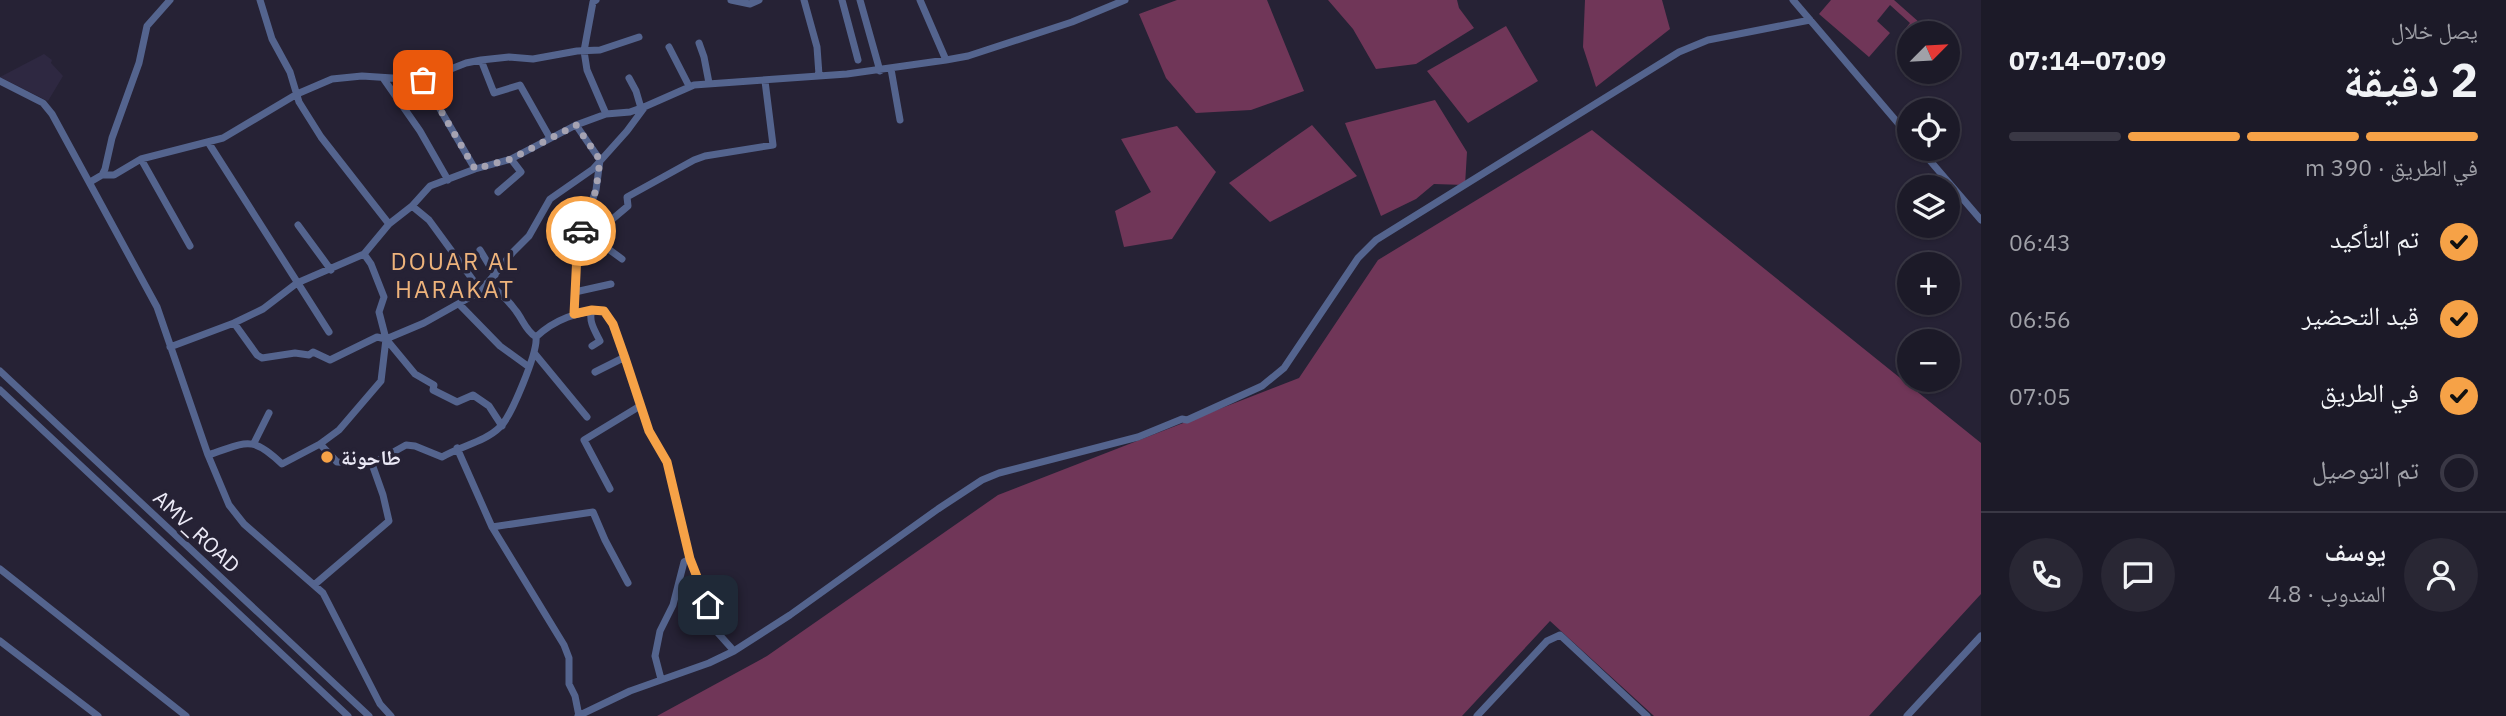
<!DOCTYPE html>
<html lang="ar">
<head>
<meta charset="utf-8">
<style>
  :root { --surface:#1c1a28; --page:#292734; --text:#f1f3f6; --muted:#a0a1a8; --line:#3a3845; --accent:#f6a247 }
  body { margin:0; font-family:"IBM Plex Sans","Noto Naskh Arabic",sans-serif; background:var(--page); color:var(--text); direction:rtl; height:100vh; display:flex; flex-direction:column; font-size:26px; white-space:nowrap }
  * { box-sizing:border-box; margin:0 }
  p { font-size:23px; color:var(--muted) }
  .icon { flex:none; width:38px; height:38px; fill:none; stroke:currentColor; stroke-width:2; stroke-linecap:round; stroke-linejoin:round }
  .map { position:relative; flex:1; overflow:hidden; direction:ltr }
  .side { display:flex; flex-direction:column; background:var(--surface); width:525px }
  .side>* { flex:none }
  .needle { width:46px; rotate:66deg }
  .tools { position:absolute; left:1897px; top:21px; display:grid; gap:14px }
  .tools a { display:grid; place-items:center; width:63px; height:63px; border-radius:50%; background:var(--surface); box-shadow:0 2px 5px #0004,0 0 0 2px var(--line); font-size:35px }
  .pin { position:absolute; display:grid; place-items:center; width:60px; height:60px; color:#fff; margin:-30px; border-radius:14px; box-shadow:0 4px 10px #0006 }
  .courier { position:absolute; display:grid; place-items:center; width:70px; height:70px; margin:-35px; border:5px solid #f6a247; border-radius:50%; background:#fff; color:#222; box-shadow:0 2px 9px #0007 }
  .head em { font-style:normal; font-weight:700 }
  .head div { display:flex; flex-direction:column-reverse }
  .head { display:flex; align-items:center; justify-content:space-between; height:119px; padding:0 28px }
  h1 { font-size:46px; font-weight:700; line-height:52px }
  .bar { display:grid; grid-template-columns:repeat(4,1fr); gap:10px 7px; align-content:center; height:84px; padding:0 28px }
  .bar i { height:9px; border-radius:5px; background:var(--line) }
  .bar .current { background:var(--accent) }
  .bar p { grid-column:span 4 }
  .line { display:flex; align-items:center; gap:18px; padding:0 28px; border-top:2px solid var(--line) }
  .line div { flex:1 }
  .round { display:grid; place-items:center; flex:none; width:74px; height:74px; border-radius:37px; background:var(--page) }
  ol { padding:0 28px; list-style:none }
  li { display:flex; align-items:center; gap:21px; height:77px }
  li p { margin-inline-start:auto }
  li .icon { padding:7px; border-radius:50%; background:var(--accent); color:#111; stroke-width:4 }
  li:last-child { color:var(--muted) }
  li i { width:38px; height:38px; border:4px solid var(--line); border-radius:50% }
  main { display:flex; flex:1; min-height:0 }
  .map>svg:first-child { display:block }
</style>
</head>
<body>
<main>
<section class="side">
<div class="head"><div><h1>2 دقيقة</h1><p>يصل خلال</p></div><em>07:09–07:14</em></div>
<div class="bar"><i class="current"></i><i class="current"></i><i class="current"></i><i></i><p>في الطريق · 390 m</p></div>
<ol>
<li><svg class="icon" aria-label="check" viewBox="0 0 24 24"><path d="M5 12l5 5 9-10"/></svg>تم التأكيد<p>06:43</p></li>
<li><svg class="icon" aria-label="check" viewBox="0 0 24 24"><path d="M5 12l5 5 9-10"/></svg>قيد التحضير<p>06:56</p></li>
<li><svg class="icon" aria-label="check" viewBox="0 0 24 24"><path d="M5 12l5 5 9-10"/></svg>في الطريق<p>07:05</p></li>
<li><i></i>تم التوصيل</li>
</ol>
<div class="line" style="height:126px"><a class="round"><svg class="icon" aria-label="person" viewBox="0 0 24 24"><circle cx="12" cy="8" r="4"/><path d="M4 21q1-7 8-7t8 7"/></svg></a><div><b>يوسف</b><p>المندوب · 4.8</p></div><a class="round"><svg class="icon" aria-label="chat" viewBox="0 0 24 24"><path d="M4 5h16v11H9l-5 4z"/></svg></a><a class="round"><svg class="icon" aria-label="phone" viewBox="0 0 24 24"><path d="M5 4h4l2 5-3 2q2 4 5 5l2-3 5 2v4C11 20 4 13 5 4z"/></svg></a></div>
</section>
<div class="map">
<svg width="1981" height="716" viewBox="0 0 1981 716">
  <rect width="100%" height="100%" fill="#262235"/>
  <path fill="#2e2841" d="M 44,54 L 52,60 L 51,63 L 63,76 L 48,101 L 0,77 Z"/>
  <path fill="#703658" d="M 1177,0 L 1267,0 L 1304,91 L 1251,110 L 1196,113 L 1166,78 L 1139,14 Z
    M 1328,0 L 1457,0 L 1459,8 L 1474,28 L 1416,64 L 1376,69 L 1353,29 Z
    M 1585,0 L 1662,0 L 1670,29 L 1596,87 L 1583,47 Z
    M 1831,0 L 1894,0 L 1920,23 L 1926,33 L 1909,33 L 1909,41 L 1901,34 L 1910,23 L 1890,5 L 1877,21 L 1890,33 L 1869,57 L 1819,14 Z
    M 1506,26 L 1538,81 L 1468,123 L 1427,71 Z
    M 1435,100 L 1467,152 L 1465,185 L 1434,184 L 1416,199 L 1381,216 L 1345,123 Z
    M 1312,125 L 1357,176 L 1270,222 L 1229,183 Z
    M 1177,126 L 1216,172 L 1172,239 L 1124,247 L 1115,211 L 1151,192 L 1121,139 Z
    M 1592,130 L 1981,443 L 1981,594 L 1869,716 L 1654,716 L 1550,621 L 1462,716 L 657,716 L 767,656 L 998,495 L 1299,378 L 1378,260 Z"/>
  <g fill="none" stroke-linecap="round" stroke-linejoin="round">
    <path stroke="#54648e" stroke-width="7" d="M 260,0 L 272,39 L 290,72 L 299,102 L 321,137 L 389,224 L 412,206 L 430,186 L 475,169 L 511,159 L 576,125 L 606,114 L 630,112 L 644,107 L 694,85 L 847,74 L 946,60 L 968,56 L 1072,22 L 1125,0
      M 596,0 L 593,2 L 584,51 L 587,70 L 606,114
      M 731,0 L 750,4 L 759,0
      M 804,0 L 817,47 L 819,75
      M 842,0 L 858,60
      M 860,0 L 880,71
      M 920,0 L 946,60
      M 1793,0 L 1909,136
      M 699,43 L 704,57 L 709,83
      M 669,47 L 689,86
      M 481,60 L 494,93 L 520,85 L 550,138
      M 891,69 L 900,120
      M 383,78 L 420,131 L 448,180
      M 629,78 L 636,91 L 641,108
      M 0,81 L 43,103 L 52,114 L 157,307 L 208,455 L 229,505 L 244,524 L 323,593 L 380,704 L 391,716
      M 208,142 L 329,332
      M 1920,149 L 1981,220
      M 141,159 L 190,246
      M 475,169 L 423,80 L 466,63 L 481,60 L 509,57 L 533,59 L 577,51 L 600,50 L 639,37
      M 102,175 L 114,175 L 141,159 L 223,138 L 297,94 L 332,79 L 362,76 L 423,80
      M 90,182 L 102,175 L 105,169 L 112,138 L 139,63 L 147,26 L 170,0
      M 498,192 L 521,172 L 511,159
      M 412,206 L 429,220 L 481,291
      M 298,225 L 331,270
      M 592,237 L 622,259
      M 582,241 L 599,235 L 603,227 L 628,206 L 627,197 L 694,160 L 705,156 L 773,145 L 765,81
      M 480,250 L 495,275
      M 486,284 C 498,290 508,300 516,311 C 523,320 526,331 536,337
      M 575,292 L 611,284
      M 459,304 L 500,346 L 529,367
      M 592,310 C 588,321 595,331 600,341 L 592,346
      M 574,315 L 577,254 L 582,241 L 581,231 L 596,190 L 600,160 L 576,125
      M 234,323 L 257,355 L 262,358 L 295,353 L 309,355 L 313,352 L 330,360 L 377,337 L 386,339 L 424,323 L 481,291 L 513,252 L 529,236 L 550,199 L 593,169 L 627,131 L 644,108
      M 386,339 L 415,374 L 434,385 L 433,390 L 457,402 L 473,395 L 489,406 L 502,426
      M 170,347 L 234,323 L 263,309 L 297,283 L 364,254 L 389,224
      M 535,354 L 587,417
      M 0,371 L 369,716
      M 595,372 L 625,357
      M 0,390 L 348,716
      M 254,443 L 269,413
      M 320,444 L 337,462 L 372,464
      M 457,448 L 492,527 L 564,645 L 569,658 L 569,684 L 575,696 L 579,716
      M 208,455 C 246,443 251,434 282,464 L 320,444 L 339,430 L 381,381 L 386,339 L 379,312 L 384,297 L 371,264 L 364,254
      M 610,489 L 584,440 L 640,406
      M 492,527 L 593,512 L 605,540 L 628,583
      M 0,569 L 186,716
      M 314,585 L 389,521 L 383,495 L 372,464 L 406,445 L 415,446 L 442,457 C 460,446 485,442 500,427 C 511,417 538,352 536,337 C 554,320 579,310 604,311 L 613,325 L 624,354 L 649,431 L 667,462 L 690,559 L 717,632 L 734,651
      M 0,641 L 98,716
      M 661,679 L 655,656 L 660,631 L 673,605 L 684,562 L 690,559
      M 578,716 L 630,691 L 709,663 L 734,651 L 790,615 L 938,509 L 982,480 L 999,473 L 1138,437 L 1182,419 L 1187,420 L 1262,386 L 1284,368 L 1358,258 L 1376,240 L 1679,52 L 1708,40 L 1810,20
      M 1477,716 L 1547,641 L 1560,635 L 1647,716
      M 1907,716 L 1981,636"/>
  </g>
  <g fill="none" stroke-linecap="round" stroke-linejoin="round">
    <path stroke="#a6a3b2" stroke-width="7" stroke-dasharray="0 12.6" d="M 423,80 L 475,169 L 511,159 L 576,125 L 600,160 L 596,190 L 581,231"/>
    <path stroke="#f6a247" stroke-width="9" d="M 581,231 L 582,241 L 577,254 L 574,314 L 592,310 L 604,311 L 613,324 L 625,358 L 649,431 L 667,462 L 690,559 L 708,605"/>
  </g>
  <circle fill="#f6a247" stroke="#262235" stroke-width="2.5" cx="327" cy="457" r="7"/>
  <g text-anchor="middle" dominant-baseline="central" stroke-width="7" stroke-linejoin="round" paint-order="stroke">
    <g font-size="21" font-weight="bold" fill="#ebe9f6" stroke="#262235" text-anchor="start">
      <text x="341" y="457">طاحونة</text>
    </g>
    <g font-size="21" fill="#ebe9f6" stroke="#262235">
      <text transform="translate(197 531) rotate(43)">AMV_ROAD</text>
    </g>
    <g font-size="24" letter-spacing="2" fill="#eeb37b" stroke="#262235">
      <text x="455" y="261">DOUAR AL<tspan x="455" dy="28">HARAKAT</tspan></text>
    </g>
  </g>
</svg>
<div class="tools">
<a><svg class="needle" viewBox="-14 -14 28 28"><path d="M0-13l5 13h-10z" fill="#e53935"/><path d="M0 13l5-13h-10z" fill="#a0a1a8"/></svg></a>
<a><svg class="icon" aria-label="locate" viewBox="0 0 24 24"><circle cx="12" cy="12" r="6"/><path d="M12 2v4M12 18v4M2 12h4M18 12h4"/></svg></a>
<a><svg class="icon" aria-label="layers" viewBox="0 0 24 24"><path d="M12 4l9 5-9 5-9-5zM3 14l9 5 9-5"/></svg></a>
<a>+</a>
<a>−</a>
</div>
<div class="pin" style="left:423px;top:80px;background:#ea580c"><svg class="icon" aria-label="bag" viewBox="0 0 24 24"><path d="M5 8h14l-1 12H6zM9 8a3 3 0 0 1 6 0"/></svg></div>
<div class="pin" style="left:708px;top:605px;background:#1f2937"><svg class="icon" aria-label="home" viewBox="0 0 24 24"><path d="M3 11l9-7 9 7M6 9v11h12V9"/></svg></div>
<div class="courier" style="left:581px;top:231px"><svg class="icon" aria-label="car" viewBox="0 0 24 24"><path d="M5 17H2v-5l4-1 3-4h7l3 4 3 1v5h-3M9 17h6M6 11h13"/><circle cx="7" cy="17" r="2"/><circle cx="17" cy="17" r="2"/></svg></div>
</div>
</main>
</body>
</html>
